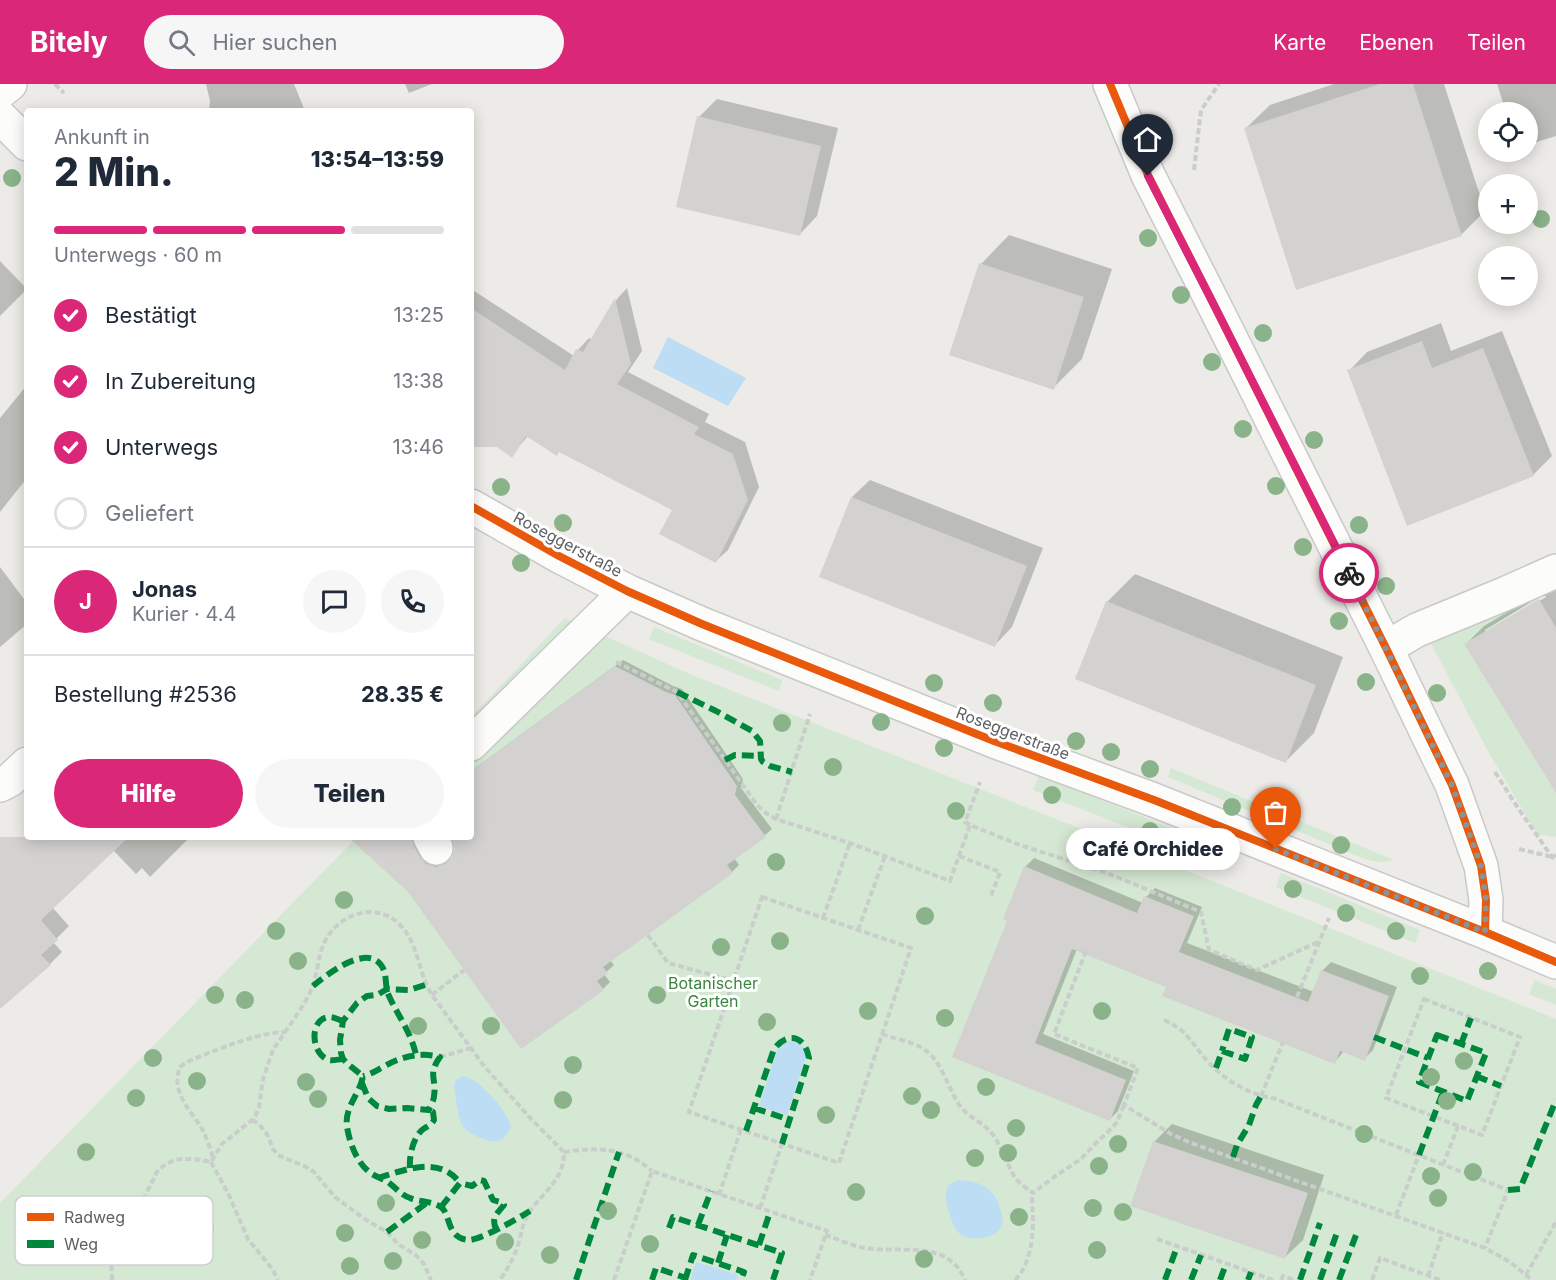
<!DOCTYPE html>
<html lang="de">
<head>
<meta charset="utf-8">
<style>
  :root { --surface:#fff; --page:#f6f6f7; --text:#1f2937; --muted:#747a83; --line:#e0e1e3; --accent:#db2777 }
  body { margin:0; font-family:Inter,sans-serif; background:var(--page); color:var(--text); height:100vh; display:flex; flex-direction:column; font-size:22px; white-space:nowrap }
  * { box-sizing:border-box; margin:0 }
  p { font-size:20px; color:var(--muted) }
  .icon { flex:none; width:33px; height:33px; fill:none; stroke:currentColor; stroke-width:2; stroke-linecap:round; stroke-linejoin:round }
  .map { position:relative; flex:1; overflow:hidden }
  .side { position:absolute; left:24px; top:24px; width:450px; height:732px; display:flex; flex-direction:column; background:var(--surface); border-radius:6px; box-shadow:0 3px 15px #0003 }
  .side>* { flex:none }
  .fabs { position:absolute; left:1478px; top:18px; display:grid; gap:12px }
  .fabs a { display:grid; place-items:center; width:60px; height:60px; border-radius:50%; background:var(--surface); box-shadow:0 3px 15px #0003; font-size:30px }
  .pin { position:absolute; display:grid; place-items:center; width:51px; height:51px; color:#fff; margin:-62px -26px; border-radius:50% 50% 50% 0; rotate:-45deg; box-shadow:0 0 6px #0007 }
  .pin .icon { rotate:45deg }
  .courier { position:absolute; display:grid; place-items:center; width:60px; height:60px; margin:-30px; border:4px solid #db2777; border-radius:50%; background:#fff; color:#222; box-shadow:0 2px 8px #0007 }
  .bubble { position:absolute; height:42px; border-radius:21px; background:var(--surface); box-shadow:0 3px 15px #0003; font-size:20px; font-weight:800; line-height:42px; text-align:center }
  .head em { font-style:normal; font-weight:800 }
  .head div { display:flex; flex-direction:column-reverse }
  .head { display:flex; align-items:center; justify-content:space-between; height:102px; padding:0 30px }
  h1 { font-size:39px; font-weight:800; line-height:45px }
  .bar { display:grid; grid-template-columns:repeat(4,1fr); gap:9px 6px; align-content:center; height:72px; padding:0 30px }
  .bar i { height:8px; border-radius:4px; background:var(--line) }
  .bar .active { background:var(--accent) }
  .bar p { grid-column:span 4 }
  .line { display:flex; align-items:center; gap:15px; padding:0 30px; border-top:2px solid var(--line) }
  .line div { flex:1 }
  .round { display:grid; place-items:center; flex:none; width:63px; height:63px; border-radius:32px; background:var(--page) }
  ol { padding:0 30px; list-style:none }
  li { display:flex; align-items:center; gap:18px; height:66px }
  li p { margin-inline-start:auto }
  li .icon { padding:6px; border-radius:50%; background:var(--accent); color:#fff; stroke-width:4 }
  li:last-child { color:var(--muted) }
  li i { width:33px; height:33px; border:3px solid var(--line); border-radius:50% }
  .action { display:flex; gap:12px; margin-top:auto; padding:12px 30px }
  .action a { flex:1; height:69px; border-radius:36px; background:var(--accent); color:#fff; font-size:24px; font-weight:800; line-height:69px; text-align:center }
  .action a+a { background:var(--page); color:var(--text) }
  header { display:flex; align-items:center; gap:36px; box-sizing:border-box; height:84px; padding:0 30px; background:var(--accent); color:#fff }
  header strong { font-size:28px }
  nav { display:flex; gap:33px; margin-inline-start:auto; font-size:21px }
  .search { width:420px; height:54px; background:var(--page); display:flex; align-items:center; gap:15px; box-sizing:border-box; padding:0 21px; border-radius:33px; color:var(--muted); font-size:22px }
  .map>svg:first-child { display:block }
</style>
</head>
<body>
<header>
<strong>Bitely</strong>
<div class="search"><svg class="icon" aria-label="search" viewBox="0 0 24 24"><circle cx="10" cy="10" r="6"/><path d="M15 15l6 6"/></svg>Hier suchen</div>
<nav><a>Karte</a><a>Ebenen</a><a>Teilen</a></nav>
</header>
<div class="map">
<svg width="1556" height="1196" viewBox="0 0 1556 1196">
  <rect width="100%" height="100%" fill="#ecebe7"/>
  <path fill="#d5e8d3" d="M 1530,511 L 1538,515 L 1464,560 L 1555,707 L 1556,706 L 1556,752 L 1554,753 L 1537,750 L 1489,669 L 1428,554 Z
    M 565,534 L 692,591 L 1180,784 L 1556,935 L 1556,1196 L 0,1196 L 0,1119 L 357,753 L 471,753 L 471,633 Z
    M 654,543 L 782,596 L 779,607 L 649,555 Z
    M 1171,684 L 1394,776 C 1382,779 1373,778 1362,774 L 1168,693 Z
    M 1039,691 L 1226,766 L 1221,780 L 1033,706 Z
    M 1281,789 L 1420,846 L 1415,859 L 1276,803 Z
    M 1535,896 L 1556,905 L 1556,921 L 1529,910 Z"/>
  <path fill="#bdddf5" d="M 668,253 L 746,294 L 728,322 L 653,284 Z
    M 791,957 C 801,959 806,963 806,973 L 787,1031 L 759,1022 L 777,966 L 783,959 Z
    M 463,992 C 479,994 509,1028 511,1044 C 508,1049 503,1056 498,1057 C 489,1060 464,1048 461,1039 C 457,1027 456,1013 454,1001 L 456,996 Z
    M 958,1096 C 975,1097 989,1100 997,1116 C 1000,1124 1005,1135 1001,1143 C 994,1156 969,1158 959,1149 C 954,1144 951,1135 949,1128 C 946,1119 944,1109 949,1101 Z
    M 696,1178 L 738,1191 L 736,1196 L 690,1196 Z"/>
  <path fill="#0003" fill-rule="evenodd" d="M 206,0 L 294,0 L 305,27 L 209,27 L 210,17 Z
    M 405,0 L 432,0 L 409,9 Z
    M 1334,0 L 1444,0 L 1485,127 L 1462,150 L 1297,204 L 1246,44 L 1270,21 Z
    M 1497,0 L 1556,0 L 1556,52 L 1527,61 L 1527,28 L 1506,28 Z
    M 717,15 L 838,44 L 817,132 L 800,150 L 699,33 Z
    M 1009,151 L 1112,185 L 1082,275 L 1053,304 L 981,180 Z
    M 0,177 L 27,205 L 0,232 Z
    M 627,204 L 642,267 L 628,288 L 709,330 L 705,338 L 745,358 L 759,403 L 728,466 L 716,477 L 674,425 L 528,352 L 516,366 L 471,324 L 471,205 L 574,272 L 578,266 L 589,254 L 592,256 L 617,215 Z
    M 1441,239 L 1451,267 L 1502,247 L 1552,372 L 1533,391 L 1349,287 L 1367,268 Z
    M 27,301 L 27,394 L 0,428 L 0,334 Z
    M 870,396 L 1043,464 L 1012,543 L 995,561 L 852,413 Z
    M 0,483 L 27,519 L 27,540 L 0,563 Z
    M 1135,490 L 1343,573 L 1314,649 L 1285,678 L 1107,518 Z
    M 1556,499 L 1556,705 L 1466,560 L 1484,542 ZM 1544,510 L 1546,513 L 1485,549 L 1485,546 Z
    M 623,576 L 673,602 L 682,605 L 743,695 L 741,704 L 772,745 L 765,751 L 734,774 L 739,781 L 732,788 L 610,876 L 614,881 L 604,890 L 610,898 L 603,905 L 369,753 L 419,753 L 444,776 L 453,774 L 456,765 L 453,753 L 471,753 L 471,687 Z
    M 38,753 L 184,753 L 187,756 L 150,793 L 142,784 L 136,790 L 113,766 L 52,823 L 69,842 L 53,858 L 62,868 L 50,880 L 0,901 L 0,785 Z
    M 1034,774 L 1143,819 L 1146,813 L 1155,804 L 1202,823 L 1187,859 L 1314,908 L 1322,887 L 1331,878 L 1397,903 L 1373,966 L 1364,975 L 1344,967 L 1334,979 L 1168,902 L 1077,865 L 1043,950 L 1134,987 L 1118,1027 L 1109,1036 L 954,973 L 1009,836 L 1025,783 Z
    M 1172,1040 L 1324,1091 L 1303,1156 L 1285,1173 L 1154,1058 Z"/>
  <path fill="#d3d2d0" d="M 1380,0 L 1413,0 L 1462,152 L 1296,206 L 1244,44 Z
    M 697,32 L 821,62 L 800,152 L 676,123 Z
    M 979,179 L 1084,213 L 1054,306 L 949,271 Z
    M 615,214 L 631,280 L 617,300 L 699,343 L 694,350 L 733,370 L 748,416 L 716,479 L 659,450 L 672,426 L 559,368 L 557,372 L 526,352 L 512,374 L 497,363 L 471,363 L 471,224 L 565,286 L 576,265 L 583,268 Z
    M 1422,257 L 1432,284 L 1483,264 L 1534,392 L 1407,442 L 1347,286 Z
    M 851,413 L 1027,482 L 995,563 L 819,493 Z
    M 1539,515 L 1556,544 L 1556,709 L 1464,560 Z
    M 1106,517 L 1316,601 L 1286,679 L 1075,595 Z
    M 615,582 L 666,608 L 675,611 L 737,702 L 735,711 L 766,753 L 727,781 L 733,789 L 603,883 L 608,889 L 597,897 L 604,906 L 521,965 L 408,808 L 348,753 L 411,753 L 414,762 L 420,773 L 426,780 L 436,783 L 445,780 L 452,773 L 455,765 L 451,753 L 471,753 L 471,687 Z
    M 0,753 L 129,753 L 41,836 L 58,856 L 41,871 L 51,881 L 0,925 Z
    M 1024,782 L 1137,829 L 1144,812 L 1194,832 L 1179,868 L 1308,918 L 1321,886 L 1389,912 L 1365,977 L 1340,967 L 1335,980 L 1162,912 L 1166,903 L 1072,865 L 1035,959 L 1126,996 L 1110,1037 L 952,973 L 1007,837 L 1003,835 Z
    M 1153,1057 L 1308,1109 L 1285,1175 L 1130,1122 Z"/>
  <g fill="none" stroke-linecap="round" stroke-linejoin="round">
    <defs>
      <path id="minor" d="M 1110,0 L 1148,91 L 1213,219 L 1386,564 L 1452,701 L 1481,782 L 1486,816 L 1485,848
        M 0,8 L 10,0
        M 0,33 L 27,60
        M 471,422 L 559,472 L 627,507 L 702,540 L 994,657 L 1154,716 L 1485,848 L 1556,878
        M 1386,564 L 1417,546 L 1502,511 L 1556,487
        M 471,660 L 627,507
        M 0,701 L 10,696 L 27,680
        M 430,753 L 436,764"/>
    </defs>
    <use href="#minor" stroke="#c9c9c9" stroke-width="36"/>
    <path stroke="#c9cdcb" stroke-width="4" stroke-dasharray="6 3" stroke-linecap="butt" d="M 55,0 L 64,9
      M 1194,86 L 1201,26 L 1219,0
      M 616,578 L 677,608 L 757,721 L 766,729 L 776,735 L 850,759 L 950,797 L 970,741 L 1017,760 L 1107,789 L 1201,828 L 1209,866 L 1257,886 L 1320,857
      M 1495,688 L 1518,724 L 1552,773 L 1556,775
      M 776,735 L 810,630
      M 970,741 L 965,738 L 980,698
      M 1519,765 L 1552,773 L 1556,771
      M 959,772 L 1000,788 L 991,812
      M 762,813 L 911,864 L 839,1079 L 689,1028 Z
      M 823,834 L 850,759
      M 858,846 L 885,772
      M 648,851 L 668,879 L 734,897
      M 1086,867 L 1054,950 L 1138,984 L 1124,1021 L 1171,1050 L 1191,1059 L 1485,1164 L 1510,1178 L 1532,1196
      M 432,911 L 464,886
      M 1297,913 L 1329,834
      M 1424,915 L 1520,953 L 1482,1051 L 1386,1014 Z
      M 1164,936 C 1189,946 1194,964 1211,981 C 1227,997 1250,1011 1273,1014 L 1508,1106 L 1485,1164
      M 882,950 C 895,955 911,957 922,964 C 942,976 947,1003 960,1022 C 970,1035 985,1039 994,1052 C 1002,1064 1006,1078 1013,1090 C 1017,1098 1026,1104 1033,1109 L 1054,1093 L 1081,1075 L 1097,1058 L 1112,1044 L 1117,1038 L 1124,1021
      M 440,973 L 471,964
      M 1261,1012 L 1283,958
      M 252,1036 L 259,1040 L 267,1050 L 273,1065 L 278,1071 L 306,1083 L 314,1088 L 335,1113 L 366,1136 L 387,1148 L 398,1160 L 417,1172 L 424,1180 L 431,1196
      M 564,1068 C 598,1063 625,1063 652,1087
      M 213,1073 C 210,1064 207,1055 203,1047 C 192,1026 170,1010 180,983 C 188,976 197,974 206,970 C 232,960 256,950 285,948
      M 211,1078 L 228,1109 L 248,1155 L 273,1186 L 278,1196
      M 1443,1081 L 1458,1042
      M 719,1111 L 741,1045
      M 760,1124 L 782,1060
      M 1396,1131 L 1419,1071
      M 825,1151 C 838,1155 852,1162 865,1164 C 901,1170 947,1154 965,1196
      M 1157,1155 L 1273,1196
      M 1526,1191 L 1556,1138
      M 1428,1192 L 1443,1148
      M 112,1196 L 111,1166 L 134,1133 L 157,1088 C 172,1071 191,1074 211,1078 L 222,1060 L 252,1036 L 256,1031 L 259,1023 L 263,995 L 273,966 C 285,947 303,925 312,904 C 318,888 318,870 326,855 C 341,829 377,817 400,841 C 419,860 418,889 432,911 L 484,982 L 531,1035 L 564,1068 C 564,1096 545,1106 530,1127 C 523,1137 522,1147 519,1158 C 515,1172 508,1184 500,1196
      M 614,1196 L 652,1087 L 827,1147 L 810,1196
      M 1015,1196 C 1029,1182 1033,1157 1033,1138 C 1033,1128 1031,1119 1033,1109
      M 1281,1196 L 1283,1192 L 1295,1196
      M 1372,1196 L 1380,1174 L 1440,1196"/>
    <use href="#minor" stroke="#fcfcfb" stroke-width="33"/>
    <path stroke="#00873e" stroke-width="6" stroke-dasharray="12 6" stroke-linecap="butt" d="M 677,608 L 716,627 L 752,647 L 760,657 L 761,675 L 763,678 L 770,682 L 792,688
      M 725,676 L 735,671 L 760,672
      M 425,901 L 409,906 L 387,905 L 377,911 L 367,912 L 357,919 L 343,937 L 340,956 L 341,969 L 343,975 L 349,981 L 363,992 C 360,1010 344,1023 347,1043 C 350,1060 357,1080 372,1090 C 377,1093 383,1095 388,1098 C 396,1104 401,1111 410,1114 C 419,1118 432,1117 441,1123 C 451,1130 446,1154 468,1156 C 479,1157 519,1134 530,1127
      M 313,902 C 326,891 366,860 381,881 C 388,890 384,902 389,912 C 398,932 411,948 416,971
      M 343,937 C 339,936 334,933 330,933 C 308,934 311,971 329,976 C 333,977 339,975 343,975
      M 1437,951 L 1486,969 L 1467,1017 L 1419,998 Z
      M 1374,953 L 1428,974
      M 1461,960 L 1471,934
      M 1216,984 L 1222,967 L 1245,975 L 1252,953 L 1229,945 L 1222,967
      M 1476,992 L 1501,1002
      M 362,999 L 368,1014 L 377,1022 L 389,1025 L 407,1024 L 429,1026 C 430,1022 434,1017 434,1012 C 437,994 427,991 440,973 C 421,968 402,972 385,982 C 377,986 372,990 363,992
      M 754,1024 L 790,1036
      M 746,1047 L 774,965 C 788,947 805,952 809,974 L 782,1060
      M 1419,1071 L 1443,1008
      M 1233,1073 L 1237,1061 L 1249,1041 L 1256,1021 L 1261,1012
      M 410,1084 C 409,1072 413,1054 422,1046 C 427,1042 431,1042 434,1036 L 433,1028 L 429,1026
      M 378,1094 C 405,1086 439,1071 460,1099
      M 1508,1106 L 1520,1105 L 1556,1016
      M 441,1123 L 460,1099 L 472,1102 L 480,1096 L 484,1097 L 493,1116 L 503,1119 L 504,1121 C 497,1130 491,1133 496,1145
      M 698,1141 L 711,1107
      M 669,1144 L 673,1133 L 782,1169 L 773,1196
      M 387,1148 L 428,1118
      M 759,1161 L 770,1128
      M 718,1179 L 727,1151
      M 576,1196 L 619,1068
      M 652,1196 L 656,1184 L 686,1194
      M 685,1196 L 693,1171 L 744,1188 L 741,1196
      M 1165,1196 L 1177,1163
      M 1191,1196 L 1201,1171
      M 1220,1196 L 1226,1180
      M 1248,1196 L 1251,1188
      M 1300,1196 L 1320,1139
      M 1320,1196 L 1338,1146
      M 1339,1196 L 1356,1151"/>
    <defs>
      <path id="cycleway" d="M 1110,0 L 1148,91 L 1213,219 L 1386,564 L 1452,701 L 1481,782 L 1486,816 L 1485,848
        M 471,422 L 559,472 L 627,507 L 702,540 L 994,657 L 1154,716 L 1485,848 L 1556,878"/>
    </defs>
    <use href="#cycleway" stroke="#fff" stroke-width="11"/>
    <use href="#cycleway" stroke="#e8590c" stroke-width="8"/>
  </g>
  <g fill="#8ab38a">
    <circle cx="12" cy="94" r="9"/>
    <circle cx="1541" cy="135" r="9"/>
    <circle cx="1148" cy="154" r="9"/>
    <circle cx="1181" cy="211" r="9"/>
    <circle cx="1263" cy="249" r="9"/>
    <circle cx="1212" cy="278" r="9"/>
    <circle cx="1243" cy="345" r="9"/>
    <circle cx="1314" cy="356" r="9"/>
    <circle cx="1276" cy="402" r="9"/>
    <circle cx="501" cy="403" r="9"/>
    <circle cx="563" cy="439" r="9"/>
    <circle cx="1359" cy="441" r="9"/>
    <circle cx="1303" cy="463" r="9"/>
    <circle cx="521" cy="479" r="9"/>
    <circle cx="1386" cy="502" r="9"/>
    <circle cx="1339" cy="537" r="9"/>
    <circle cx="1366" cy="598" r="9"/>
    <circle cx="934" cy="599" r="9"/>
    <circle cx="1437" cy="609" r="9"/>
    <circle cx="993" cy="619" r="9"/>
    <circle cx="881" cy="638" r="9"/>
    <circle cx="782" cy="639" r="9"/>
    <circle cx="1076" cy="657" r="9"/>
    <circle cx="944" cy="664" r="9"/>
    <circle cx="1111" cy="668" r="9"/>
    <circle cx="833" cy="683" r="9"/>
    <circle cx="1150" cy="685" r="9"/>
    <circle cx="1052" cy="711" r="9"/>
    <circle cx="1232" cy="723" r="9"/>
    <circle cx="956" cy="727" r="9"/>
    <circle cx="1150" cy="747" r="9"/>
    <circle cx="1341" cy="761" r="9"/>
    <circle cx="1204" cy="771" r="9"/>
    <circle cx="776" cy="778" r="9"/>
    <circle cx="1293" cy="805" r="9"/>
    <circle cx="344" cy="816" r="9"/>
    <circle cx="1346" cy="829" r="9"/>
    <circle cx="925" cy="832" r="9"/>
    <circle cx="276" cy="847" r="9"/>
    <circle cx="1396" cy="847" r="9"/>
    <circle cx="780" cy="857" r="9"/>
    <circle cx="721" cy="863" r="9"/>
    <circle cx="298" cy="877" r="9"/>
    <circle cx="1488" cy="887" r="9"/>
    <circle cx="1420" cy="892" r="9"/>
    <circle cx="215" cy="911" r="9"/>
    <circle cx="657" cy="911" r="9"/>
    <circle cx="245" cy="916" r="9"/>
    <circle cx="868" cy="927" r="9"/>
    <circle cx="1102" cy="927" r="9"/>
    <circle cx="945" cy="934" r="9"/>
    <circle cx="767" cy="938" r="9"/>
    <circle cx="418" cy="942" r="9"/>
    <circle cx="491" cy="942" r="9"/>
    <circle cx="153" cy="974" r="9"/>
    <circle cx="1464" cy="977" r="9"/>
    <circle cx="573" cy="981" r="9"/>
    <circle cx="1431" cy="993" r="9"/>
    <circle cx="197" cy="997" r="9"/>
    <circle cx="306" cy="998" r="9"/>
    <circle cx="986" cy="1003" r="9"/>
    <circle cx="912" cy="1012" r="9"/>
    <circle cx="136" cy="1014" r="9"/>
    <circle cx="318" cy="1015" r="9"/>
    <circle cx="563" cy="1016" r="9"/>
    <circle cx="1447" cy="1017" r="9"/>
    <circle cx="931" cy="1026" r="9"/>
    <circle cx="826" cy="1031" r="9"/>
    <circle cx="1016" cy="1044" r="9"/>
    <circle cx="1364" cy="1050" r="9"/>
    <circle cx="1118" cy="1060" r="9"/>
    <circle cx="86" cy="1068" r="9"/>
    <circle cx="1008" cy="1069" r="9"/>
    <circle cx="975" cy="1074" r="9"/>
    <circle cx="1099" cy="1082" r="9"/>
    <circle cx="1473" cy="1088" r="9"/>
    <circle cx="1431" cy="1092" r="9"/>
    <circle cx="856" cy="1108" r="9"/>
    <circle cx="1438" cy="1114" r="9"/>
    <circle cx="386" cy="1119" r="9"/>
    <circle cx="1093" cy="1124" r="9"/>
    <circle cx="608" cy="1127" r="9"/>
    <circle cx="1123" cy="1128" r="9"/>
    <circle cx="1019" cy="1133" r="9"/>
    <circle cx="205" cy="1144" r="9"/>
    <circle cx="345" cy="1149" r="9"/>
    <circle cx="422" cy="1156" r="9"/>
    <circle cx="505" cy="1158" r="9"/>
    <circle cx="650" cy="1160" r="9"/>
    <circle cx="1097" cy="1166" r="9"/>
    <circle cx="550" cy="1171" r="9"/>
    <circle cx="924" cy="1175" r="9"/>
    <circle cx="393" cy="1177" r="9"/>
    <circle cx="350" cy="1182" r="9"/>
  </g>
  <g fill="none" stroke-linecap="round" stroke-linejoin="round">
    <path stroke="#8f9192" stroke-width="6" stroke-dasharray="0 10.8" d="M 1276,765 L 1485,848 L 1486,816 L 1481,782 L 1452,701 L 1349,489"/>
    <path stroke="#db2777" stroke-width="8" d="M 1148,92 L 1213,219 L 1349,489"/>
  </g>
  <g text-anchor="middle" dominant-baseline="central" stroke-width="6" stroke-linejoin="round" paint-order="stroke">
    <g font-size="16" fill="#5d6065" stroke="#fff">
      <text transform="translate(568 460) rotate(28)">Roseggerstraße</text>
      <text transform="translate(1013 649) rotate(21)">Roseggerstraße</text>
    </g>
    <g font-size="16" fill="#3a863e" stroke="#fff">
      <text x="713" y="899">Botanischer<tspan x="713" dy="18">Garten</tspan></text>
    </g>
  </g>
  <rect x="15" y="1112" width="198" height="69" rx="9" fill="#fff" stroke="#cecfd1" stroke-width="1.5"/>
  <rect x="27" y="1129" width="27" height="8" fill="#e8590c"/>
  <rect x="27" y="1156" width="27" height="8" fill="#00873e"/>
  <g font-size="16" fill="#5d6065">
    <text x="64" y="1139">Radweg</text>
    <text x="64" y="1166">Weg</text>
  </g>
</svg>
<div class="fabs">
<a><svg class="icon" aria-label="locate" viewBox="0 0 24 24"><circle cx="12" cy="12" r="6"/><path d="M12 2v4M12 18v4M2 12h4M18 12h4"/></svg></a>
<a>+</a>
<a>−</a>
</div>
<div class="pin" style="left:1276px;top:765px;background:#ea580c"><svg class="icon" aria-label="bag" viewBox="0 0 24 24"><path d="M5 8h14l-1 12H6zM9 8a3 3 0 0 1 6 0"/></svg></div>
<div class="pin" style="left:1148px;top:92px;background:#1f2937"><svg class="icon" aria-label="home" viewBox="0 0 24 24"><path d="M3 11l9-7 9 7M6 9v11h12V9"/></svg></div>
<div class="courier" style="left:1349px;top:489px"><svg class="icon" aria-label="bike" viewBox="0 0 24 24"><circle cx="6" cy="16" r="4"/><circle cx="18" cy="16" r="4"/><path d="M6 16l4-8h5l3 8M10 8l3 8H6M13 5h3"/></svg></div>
<div class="bubble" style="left:1066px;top:744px;width:174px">Café Orchidee</div>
<section class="side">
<div class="head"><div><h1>2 Min.</h1><p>Ankunft in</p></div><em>13:54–13:59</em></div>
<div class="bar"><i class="active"></i><i class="active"></i><i class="active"></i><i></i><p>Unterwegs · 60 m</p></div>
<ol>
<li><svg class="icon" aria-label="check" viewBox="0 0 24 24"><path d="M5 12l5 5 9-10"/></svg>Bestätigt<p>13:25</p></li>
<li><svg class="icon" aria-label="check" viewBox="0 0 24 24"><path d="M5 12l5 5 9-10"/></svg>In Zubereitung<p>13:38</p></li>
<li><svg class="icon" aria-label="check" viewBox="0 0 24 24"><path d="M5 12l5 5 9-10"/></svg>Unterwegs<p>13:46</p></li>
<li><i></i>Geliefert</li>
</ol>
<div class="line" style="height:108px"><b class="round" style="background:var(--accent);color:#fff">J</b><div><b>Jonas</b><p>Kurier · 4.4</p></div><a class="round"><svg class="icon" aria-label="chat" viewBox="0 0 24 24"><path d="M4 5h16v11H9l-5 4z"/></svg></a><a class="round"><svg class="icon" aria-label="phone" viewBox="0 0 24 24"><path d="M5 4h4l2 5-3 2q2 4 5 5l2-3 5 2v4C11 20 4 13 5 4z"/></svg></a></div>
<div class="line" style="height:78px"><div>Bestellung #2536</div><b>28.35 €</b></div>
<div class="action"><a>Hilfe</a><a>Teilen</a></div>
</section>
</div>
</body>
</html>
